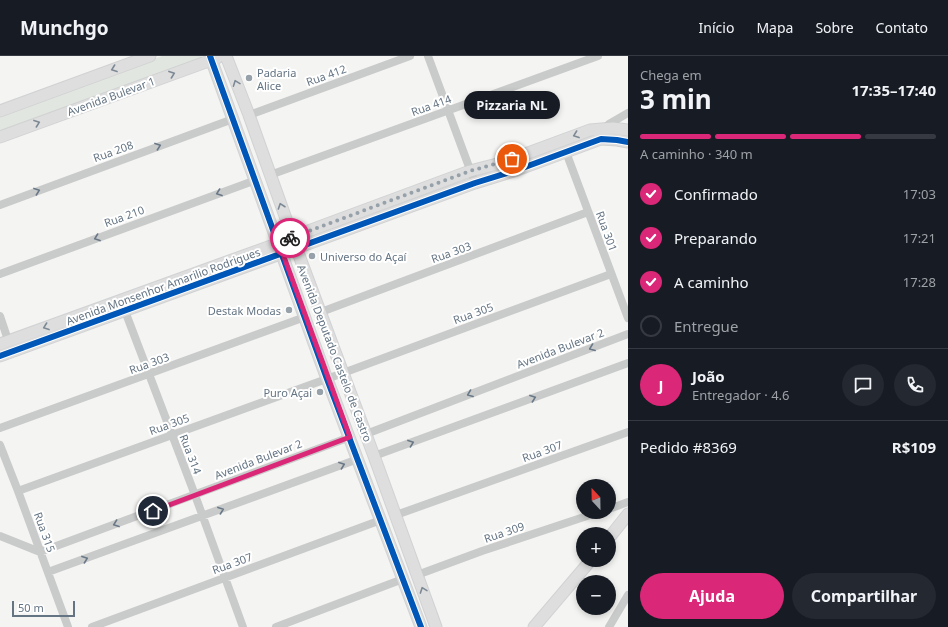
<!DOCTYPE html>
<html lang="pt">
<head>
<meta charset="utf-8">
<style>
  :root { --surface:#171b24; --page:#242831; --text:#f1f3f6; --muted:#9ea1a6; --line:#363941; --accent:#db2777 }
  body { margin:0; font-family:"Noto Sans",sans-serif; background:var(--page); color:var(--text); height:100vh; display:flex; flex-direction:column; font-size:15px; white-space:nowrap }
  * { box-sizing:border-box; margin:0 }
  p { font-size:13px; color:var(--muted) }
  .icon { flex:none; width:22px; height:22px; fill:none; stroke:currentColor; stroke-width:2; stroke-linecap:round; stroke-linejoin:round }
  .map { position:relative; flex:1; overflow:hidden }
  .panel { display:flex; flex-direction:column; background:var(--surface); width:320px }
  .panel>* { flex:none }
  .needle { width:26px; rotate:338deg }
  .buttons { position:absolute; left:576px; top:423px; display:grid; gap:8px }
  .buttons a { display:grid; place-items:center; width:40px; height:40px; border-radius:50%; background:var(--surface); box-shadow:0 2px 6px #0003; font-size:20px }
  .scale { position:absolute; left:12px; bottom:10px; width:63px; box-sizing:border-box; padding-left:4px; border:2px solid #647483; border-top:0; font-size:11px; line-height:14px; white-space:nowrap; color:#647483; -webkit-text-stroke:3px #fff; paint-order:stroke }
  .pin { position:absolute; display:grid; place-items:center; width:34px; height:34px; color:#fff; margin:-17px; border:2px solid #fff; border-radius:50%; box-shadow:0 1px 4px #0007 }
  .courier { position:absolute; display:grid; place-items:center; width:40px; height:40px; margin:-20px; border:3px solid #db2777; border-radius:50%; background:#fff; color:#222; box-shadow:0 1px 5px #0007 }
  .bubble { position:absolute; height:28px; border-radius:14px; background:var(--surface); box-shadow:0 2px 6px #0003; font-size:13px; font-weight:700; line-height:28px; text-align:center }
  .head em { font-style:normal; font-weight:700 }
  .head div { display:flex; flex-direction:column-reverse }
  .head { display:flex; align-items:center; justify-content:space-between; height:68px; padding:0 12px }
  h1 { font-size:26px; font-weight:700; line-height:30px }
  .bar { display:grid; grid-template-columns:repeat(4,1fr); gap:6px 4px; align-content:center; height:48px; padding:0 12px }
  .bar i { height:5px; border-radius:3px; background:var(--line) }
  .bar .active { background:var(--accent) }
  .bar p { grid-column:span 4 }
  .line { display:flex; align-items:center; gap:10px; padding:0 12px; border-top:1px solid var(--line) }
  .line div { flex:1 }
  .round { display:grid; place-items:center; flex:none; width:42px; height:42px; border-radius:21px; background:var(--page) }
  ol { padding:0 12px; list-style:none }
  li { display:flex; align-items:center; gap:12px; height:44px }
  li p { margin-inline-start:auto }
  li .icon { padding:4px; border-radius:50%; background:var(--accent); color:#fff; stroke-width:4 }
  li:last-child { color:var(--muted) }
  li i { width:22px; height:22px; border:2px solid var(--line); border-radius:50% }
  .cta { display:flex; gap:8px; margin-top:auto; padding:8px 12px }
  .cta a { flex:1; height:46px; border-radius:24px; background:var(--accent); color:#fff; font-size:16px; font-weight:700; line-height:46px; text-align:center }
  .cta a+a { background:var(--page); color:var(--text) }
  header { display:flex; align-items:center; gap:24px; box-sizing:border-box; height:56px; padding:0 20px; background:var(--surface); border-bottom:1px solid var(--line) }
  header strong { font-size:19px }
  nav { display:flex; gap:22px; margin-inline-start:auto; font-size:14px }
  main { display:flex; flex:1; min-height:0 }
  .map>svg:first-child { display:block }
</style>
</head>
<body>
<header>
<strong>Munchgo</strong>
<nav><a>Início</a><a>Mapa</a><a>Sobre</a><a>Contato</a></nav>
</header>
<main>
<div class="map">
<svg width="628" height="571" viewBox="0 0 628 571">
  <rect width="100%" height="100%" fill="#f4f4f2"/>
  <path fill="#e2e6e0" d="M 162,0 L 205,0 L 206,2 L 0,77 L 0,59 Z"/>
  <g fill="none" stroke-linecap="round" stroke-linejoin="round">
    <defs>
      <path id="secondary" d="M 210,0 L 327,323 L 421,571
        M 226,0 L 249,59 L 300,202 L 374,400 L 436,571
        M 0,55 L 150,0
        M 0,81 L 217,2
        M 0,288 L 279,187 L 292,181 L 470,115 L 501,107 L 590,74 L 613,72 L 628,74
        M 0,300 L 475,127 L 517,114 L 601,83 L 617,84 L 628,86
        M 609,482 L 628,458
        M 534,571 L 591,504"/>
    </defs>
    <use href="#secondary" stroke="#d1d2d3" stroke-width="13"/>
    <path stroke="#c9caca" stroke-width="8" d="M 428,0 L 475,127
      M 249,59 L 410,0
      M 604,73 L 609,68 L 628,57
      M 566,96 L 628,262
      M 270,119 L 598,0
      M 0,149 L 233,63
      M 0,218 L 256,124
      M 125,255 L 195,439 L 243,571
      M 321,256 L 588,156
      M 0,260 L 12,296
      M 0,372 L 305,261
      M 366,378 L 628,278
      M 0,389 L 18,435 L 68,571
      M 374,400 L 628,307
      M 18,435 L 343,317 L 611,218
      M 609,453 L 628,446
      M 396,459 L 628,376
      M 0,480 L 40,496 L 350,381
      M 48,516 L 358,403
      M 417,519 L 482,495 L 599,456
      M 92,571 L 381,464
      M 276,571 L 403,523
      M 609,571 L 628,539"/>
    <use href="#secondary" stroke="#dedede" stroke-width="11"/>
    <defs>
      <path id="cycleway" d="M 210,0 L 327,323 L 421,571
        M 0,300 L 475,127 L 517,114 L 601,83 L 617,84 L 628,86"/>
    </defs>
    <use href="#cycleway" stroke="#fff" stroke-width="8"/>
    <use href="#cycleway" stroke="#0057b8" stroke-width="6"/>
  </g>
  <defs><path id="oneway-chevron" d="M-2-3.5L2.5 0L-2 3.5" fill="none" stroke-width="1.6" stroke-linecap="round" stroke-linejoin="round"/></defs>
  <g stroke="#7c8995">
    <use href="#oneway-chevron" transform="translate(114 13) rotate(160)"/>
    <use href="#oneway-chevron" transform="translate(172 18) rotate(-20)"/>
    <use href="#oneway-chevron" transform="translate(236 27) rotate(-111)"/>
    <use href="#oneway-chevron" transform="translate(37 67) rotate(-20)"/>
    <use href="#oneway-chevron" transform="translate(576 79) rotate(160)"/>
    <use href="#oneway-chevron" transform="translate(281 150) rotate(-109)"/>
    <use href="#oneway-chevron" transform="translate(46 271) rotate(160)"/>
    <use href="#oneway-chevron" transform="translate(423 534) rotate(-110)"/>
  </g>
  <g stroke="#697887">
    <use href="#oneway-chevron" transform="translate(158 90) rotate(-20)"/>
    <use href="#oneway-chevron" transform="translate(37 135) rotate(-20)"/>
    <use href="#oneway-chevron" transform="translate(219 137) rotate(160)"/>
    <use href="#oneway-chevron" transform="translate(97 182) rotate(160)"/>
    <use href="#oneway-chevron" transform="translate(592 292) rotate(159)"/>
    <use href="#oneway-chevron" transform="translate(470 338) rotate(159)"/>
    <use href="#oneway-chevron" transform="translate(533 342) rotate(-20)"/>
    <use href="#oneway-chevron" transform="translate(411 387) rotate(-20)"/>
    <use href="#oneway-chevron" transform="translate(342 409) rotate(-20)"/>
    <use href="#oneway-chevron" transform="translate(221 454) rotate(-20)"/>
    <use href="#oneway-chevron" transform="translate(116 468) rotate(160)"/>
    <use href="#oneway-chevron" transform="translate(85 503) rotate(-20)"/>
  </g>
  <g fill="none" stroke-linecap="round" stroke-linejoin="round">
    <path stroke="#96a1aa" stroke-width="4" stroke-dasharray="0 7.2" d="M 290,182 L 470,115 L 512,103"/>
    <path stroke="#db2777" stroke-width="5" d="M 153,455 L 350,381 L 279,187 L 290,182"/>
  </g>
  <g fill="#96a1aa" stroke="#fff" stroke-width="1.5">
    <circle cx="249" cy="22" r="4"/>
    <circle cx="312" cy="200" r="4"/>
    <circle cx="289" cy="254" r="4"/>
    <circle cx="320" cy="336" r="4"/>
  </g>
  <g text-anchor="middle" dominant-baseline="central" stroke-width="4" stroke-linejoin="round" paint-order="stroke">
    <g font-size="11" fill="#647483" stroke="#fff" text-anchor="start">
      <text x="257" y="16">Padaria<tspan x="257" dy="13">Alice</tspan></text>
      <text x="320" y="200">Universo do Açaí</text>
      <text x="281" y="254" text-anchor="end">Destak Modas</text>
      <text x="312" y="336" text-anchor="end">Puro Açai</text>
    </g>
    <g font-size="11" fill="#647483" stroke="#fff">
      <text transform="translate(326 19) rotate(-20)">Rua 412</text>
      <text transform="translate(111 40) rotate(-20)">Avenida Bulevar 1</text>
      <text transform="translate(431 49) rotate(-20)">Rua 414</text>
      <text transform="translate(113 95) rotate(-20)">Rua 208</text>
      <text transform="translate(124 160) rotate(-20)">Rua 210</text>
      <text transform="translate(607 175) rotate(70)">Rua 301</text>
      <text transform="translate(451 196) rotate(-20)">Rua 303</text>
      <text transform="translate(163 230) rotate(-20)">Avenida Monsenhor Amarilio Rodrigues</text>
      <text transform="translate(473 257) rotate(-20)">Rua 305</text>
      <text transform="translate(560 292) rotate(-21)">Avenida Bulevar 2</text>
      <text transform="translate(335 297) rotate(69)">Avenida Deputado Castelo de Castro</text>
      <text transform="translate(149 307) rotate(-20)">Rua 303</text>
      <text transform="translate(169 368) rotate(-20)">Rua 305</text>
      <text transform="translate(542 395) rotate(-20)">Rua 307</text>
      <text transform="translate(191 398) rotate(69)">Rua 314</text>
      <text transform="translate(258 403) rotate(-21)">Avenida Bulevar 2</text>
      <text transform="translate(45 476) rotate(70)">Rua 315</text>
      <text transform="translate(504 476) rotate(-19)">Rua 309</text>
      <text transform="translate(232 507) rotate(-20)">Rua 307</text>
    </g>
  </g>
</svg>
<div class="buttons">
<a><svg class="needle" viewBox="-14 -14 28 28"><path d="M0-13l5 13h-10z" fill="#e53935"/><path d="M0 13l5-13h-10z" fill="#9ea1a6"/></svg></a>
<a>+</a>
<a>−</a>
</div>
<div class="scale">50 m</div>
<div class="pin" style="left:512px;top:103px;background:#ea580c"><svg class="icon" aria-label="bag" viewBox="0 0 24 24"><path d="M5 8h14l-1 12H6zM9 8a3 3 0 0 1 6 0"/></svg></div>
<div class="pin" style="left:153px;top:455px;background:#1f2937"><svg class="icon" aria-label="home" viewBox="0 0 24 24"><path d="M3 11l9-7 9 7M6 9v11h12V9"/></svg></div>
<div class="courier" style="left:290px;top:182px"><svg class="icon" aria-label="bike" viewBox="0 0 24 24"><circle cx="6" cy="16" r="4"/><circle cx="18" cy="16" r="4"/><path d="M6 16l4-8h5l3 8M10 8l3 8H6M13 5h3"/></svg></div>
<div class="bubble" style="left:464px;top:35px;width:96px">Pizzaria NL</div>
</div>
<section class="panel">
<div class="head"><div><h1>3 min</h1><p>Chega em</p></div><em>17:35–17:40</em></div>
<div class="bar"><i class="active"></i><i class="active"></i><i class="active"></i><i></i><p>A caminho · 340 m</p></div>
<ol>
<li><svg class="icon" aria-label="check" viewBox="0 0 24 24"><path d="M5 12l5 5 9-10"/></svg>Confirmado<p>17:03</p></li>
<li><svg class="icon" aria-label="check" viewBox="0 0 24 24"><path d="M5 12l5 5 9-10"/></svg>Preparando<p>17:21</p></li>
<li><svg class="icon" aria-label="check" viewBox="0 0 24 24"><path d="M5 12l5 5 9-10"/></svg>A caminho<p>17:28</p></li>
<li><i></i>Entregue</li>
</ol>
<div class="line" style="height:72px"><b class="round" style="background:var(--accent);color:#fff">J</b><div><b>João</b><p>Entregador · 4.6</p></div><a class="round"><svg class="icon" aria-label="chat" viewBox="0 0 24 24"><path d="M4 5h16v11H9l-5 4z"/></svg></a><a class="round"><svg class="icon" aria-label="phone" viewBox="0 0 24 24"><path d="M5 4h4l2 5-3 2q2 4 5 5l2-3 5 2v4C11 20 4 13 5 4z"/></svg></a></div>
<div class="line" style="height:52px"><div>Pedido #8369</div><b>R$109</b></div>
<div class="cta"><a>Ajuda</a><a>Compartilhar</a></div>
</section>
</main>
</body>
</html>
